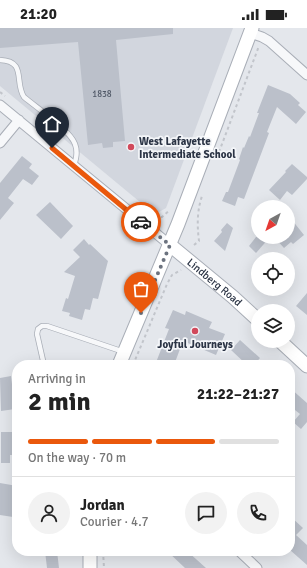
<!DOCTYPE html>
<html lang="en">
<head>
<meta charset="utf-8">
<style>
  :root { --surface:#fff; --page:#f2f2f2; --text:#222; --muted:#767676; --line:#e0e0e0; --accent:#ea580c }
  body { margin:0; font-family:Signika,sans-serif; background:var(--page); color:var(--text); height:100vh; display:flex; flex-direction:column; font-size:15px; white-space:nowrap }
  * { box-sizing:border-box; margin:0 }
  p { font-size:13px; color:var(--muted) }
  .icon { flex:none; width:22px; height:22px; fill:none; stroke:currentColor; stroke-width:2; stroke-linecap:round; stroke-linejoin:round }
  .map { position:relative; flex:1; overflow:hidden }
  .drawer { position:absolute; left:12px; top:332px; width:283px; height:196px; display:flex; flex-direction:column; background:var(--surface); border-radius:16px; box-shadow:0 4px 16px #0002 }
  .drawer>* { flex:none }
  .needle { width:26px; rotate:220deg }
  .controls { position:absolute; left:251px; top:172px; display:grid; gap:8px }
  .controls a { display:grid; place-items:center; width:44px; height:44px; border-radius:50%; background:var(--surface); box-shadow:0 4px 16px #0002; font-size:20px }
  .pin { position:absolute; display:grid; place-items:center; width:34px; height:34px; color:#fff; margin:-41px -17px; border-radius:50% 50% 50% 0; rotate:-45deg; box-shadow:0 0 4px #0007 }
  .pin .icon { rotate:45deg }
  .courier { position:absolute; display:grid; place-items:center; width:40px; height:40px; margin:-20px; border:3px solid #ea580c; border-radius:50%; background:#fff; color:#222; box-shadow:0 1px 5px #0007 }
  .summary em { font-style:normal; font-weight:700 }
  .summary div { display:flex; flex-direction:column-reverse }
  .summary { display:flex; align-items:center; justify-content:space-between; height:68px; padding:0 16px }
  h1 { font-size:26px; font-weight:700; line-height:30px }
  .bar { display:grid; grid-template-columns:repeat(4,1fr); gap:6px 4px; align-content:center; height:48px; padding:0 16px }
  .bar i { height:5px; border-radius:3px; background:var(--line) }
  .bar .active { background:var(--accent) }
  .bar p { grid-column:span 4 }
  .line { display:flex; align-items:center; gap:10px; padding:0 16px; border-top:1px solid var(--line) }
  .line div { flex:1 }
  .round { display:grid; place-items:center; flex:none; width:42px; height:42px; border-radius:21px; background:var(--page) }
  .status { display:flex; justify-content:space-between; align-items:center; height:28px; padding:0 20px; background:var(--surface); direction:ltr }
  .status svg { height:11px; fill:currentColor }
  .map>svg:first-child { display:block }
</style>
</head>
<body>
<div class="status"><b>21:20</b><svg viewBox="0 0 49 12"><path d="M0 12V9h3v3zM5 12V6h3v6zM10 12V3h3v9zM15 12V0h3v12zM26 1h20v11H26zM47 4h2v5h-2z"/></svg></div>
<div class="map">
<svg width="307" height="540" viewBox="0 0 307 540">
  <rect width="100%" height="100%" fill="#e4e7ec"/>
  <path fill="#d2d6de" d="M 0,0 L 233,0 L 166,180 L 159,184 L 152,184 L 0,58 Z"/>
  <path fill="#bbc0ca" d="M 0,0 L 173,0 L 173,6 L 116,12 L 125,113 L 113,114 L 113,119 L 103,120 L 102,115 L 88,117 L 78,14 L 0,20 Z
    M 268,57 L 290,66 L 300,75 L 298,77 L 306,84 L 296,96 L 277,79 L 267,104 L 269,105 L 244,171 L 238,169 L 235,178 L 222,173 L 226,164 L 228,164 L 240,132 L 239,131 L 243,119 L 244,120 L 249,108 L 250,109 L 259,85 L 257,85 Z
    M 22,128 L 32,136 L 29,140 L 39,148 L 32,157 L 23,151 L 8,170 L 14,175 L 0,192 L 0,155 Z
    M 292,136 L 307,149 L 307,151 L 292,167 L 287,163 L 280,172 L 269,162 L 286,144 L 285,143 Z
    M 50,174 L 73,198 L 61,211 L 36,187 Z
    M 288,187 L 304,207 L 293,216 L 291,214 L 284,220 L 274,209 L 288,209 Z
    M 227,195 L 233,200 L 225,223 L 214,213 L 222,204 L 221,202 Z
    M 256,209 L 270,209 L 256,225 L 249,218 Z
    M 84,211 L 89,217 L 90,216 L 108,233 L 98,271 L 93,270 L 90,282 L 85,281 L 82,292 L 69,288 L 70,285 L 62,283 L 66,270 L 68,271 L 75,248 L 64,244 L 80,229 L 73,222 Z
    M 307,265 L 307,287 L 296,278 Z
    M 173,282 L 185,287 L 186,283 L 212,294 L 209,300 L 225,306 L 216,327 L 183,313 L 174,337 L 155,337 L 169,301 L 165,300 Z
    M 240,312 L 260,330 L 254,337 L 247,337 L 231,322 Z
    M 11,348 L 15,381 L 1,383 L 0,350 Z
    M 290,360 L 307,375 L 307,394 L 301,401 L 293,394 L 300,386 L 290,378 Z
    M 1,404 L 14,404 L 14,414 L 17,414 L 17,427 L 10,427 L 10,435 L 1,435 Z
    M 0,455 L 17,458 L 17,471 L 13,489 L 0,487 Z
    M 290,488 L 303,500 L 296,507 L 307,517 L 307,537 L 290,522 Z
    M 45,523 L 57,523 L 59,540 L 47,540 Z
    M 167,523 L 187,523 L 206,540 L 185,540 Z"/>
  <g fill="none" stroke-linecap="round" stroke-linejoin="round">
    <defs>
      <path id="lane" d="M 0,32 C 27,33 14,54 24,69 C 37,80 70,102 75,116 C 78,124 76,131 74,138
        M 44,337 L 37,306 L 38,301 L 42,298 L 47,298 L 124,324"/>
      <path id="street" d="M 250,5 L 262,9 L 269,13 L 307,47
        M 0,77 L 170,217
        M 0,115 L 19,92
        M 239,523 L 257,540"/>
      <g id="secondary">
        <path id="s1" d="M 170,217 L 233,269 L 258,292"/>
        <path d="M 280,313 L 307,338"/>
        <path d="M 119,337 L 178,196 L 252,0"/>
        <path d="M 90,523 L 90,540"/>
      </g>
    </defs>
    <use href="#lane" stroke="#a9aeb7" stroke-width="6"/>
    <use href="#street" stroke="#a9aeb7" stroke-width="11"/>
    <use href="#secondary" stroke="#a9aeb7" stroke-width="15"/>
    <path stroke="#c2c5cb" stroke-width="2" stroke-dasharray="3 3" stroke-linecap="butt" d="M 0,64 L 5,68
      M 219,124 L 259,18
      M 149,187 L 153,188 L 162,189 L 170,182
      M 194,217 L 199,213 C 197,197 197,183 202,168
      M 254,303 L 258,306
      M 133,337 L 167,256 L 172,247 L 181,242
      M 103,523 L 104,540"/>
    <use href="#lane" stroke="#f7f8fa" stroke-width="4.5"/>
    <use href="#street" stroke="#f7f8fa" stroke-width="9"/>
    <use href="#secondary" stroke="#fff" stroke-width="13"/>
  </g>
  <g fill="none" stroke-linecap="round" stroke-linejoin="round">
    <path stroke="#6c737f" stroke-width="4" stroke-dasharray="0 7.2" d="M 141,285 L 170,217 L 141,194"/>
    <path stroke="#ea580c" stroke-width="5" d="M 52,120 L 141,194"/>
  </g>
  <g fill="#d1495b" stroke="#f4f6f9" stroke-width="1.5">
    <circle cx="131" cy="119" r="4"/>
    <circle cx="195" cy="303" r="4"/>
  </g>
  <g text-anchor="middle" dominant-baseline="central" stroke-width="3.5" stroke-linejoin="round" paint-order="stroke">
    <g font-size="9" fill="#4f5766">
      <text x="102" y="66">1838</text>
    </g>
    <g font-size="11" font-weight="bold" fill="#2b3445" stroke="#f4f6f9" text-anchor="start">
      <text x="139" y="113">West Lafayette<tspan x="139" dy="13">Intermediate School</tspan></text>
      <text x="195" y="316" text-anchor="middle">Joyful Journeys</text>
    </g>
    <g font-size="11" fill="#2b3445" stroke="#f4f6f9">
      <text stroke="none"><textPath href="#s1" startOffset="58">Lindberg Road</textPath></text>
    </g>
  </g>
</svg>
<div class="controls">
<a><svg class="needle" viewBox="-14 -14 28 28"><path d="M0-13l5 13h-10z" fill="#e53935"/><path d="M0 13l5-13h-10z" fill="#767676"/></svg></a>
<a><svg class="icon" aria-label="locate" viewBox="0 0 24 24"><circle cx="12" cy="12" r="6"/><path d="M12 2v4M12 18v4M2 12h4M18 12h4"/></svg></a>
<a><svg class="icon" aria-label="layers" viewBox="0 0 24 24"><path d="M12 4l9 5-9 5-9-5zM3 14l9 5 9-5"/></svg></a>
</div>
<div class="pin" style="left:141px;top:285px;background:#ea580c"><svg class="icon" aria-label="bag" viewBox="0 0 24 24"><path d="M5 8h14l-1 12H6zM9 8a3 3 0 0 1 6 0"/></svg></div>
<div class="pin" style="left:52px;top:120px;background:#1f2937"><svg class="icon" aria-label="home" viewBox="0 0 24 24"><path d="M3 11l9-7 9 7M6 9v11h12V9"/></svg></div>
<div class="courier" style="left:141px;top:194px"><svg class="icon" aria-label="car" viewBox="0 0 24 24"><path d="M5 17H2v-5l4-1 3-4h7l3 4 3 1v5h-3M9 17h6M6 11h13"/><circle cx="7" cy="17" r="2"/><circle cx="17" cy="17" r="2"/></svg></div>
<section class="drawer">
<div class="summary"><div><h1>2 min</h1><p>Arriving in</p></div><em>21:22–21:27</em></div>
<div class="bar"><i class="active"></i><i class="active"></i><i class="active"></i><i></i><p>On the way · 70 m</p></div>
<div class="line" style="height:72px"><a class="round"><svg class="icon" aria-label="person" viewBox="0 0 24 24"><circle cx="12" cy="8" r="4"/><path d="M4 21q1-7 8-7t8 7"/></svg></a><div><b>Jordan</b><p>Courier · 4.7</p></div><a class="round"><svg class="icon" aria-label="chat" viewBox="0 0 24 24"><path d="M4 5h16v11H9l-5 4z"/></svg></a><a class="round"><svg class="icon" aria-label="phone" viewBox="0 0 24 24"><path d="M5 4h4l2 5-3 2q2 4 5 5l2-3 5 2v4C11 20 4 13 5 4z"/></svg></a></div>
</section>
</div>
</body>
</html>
